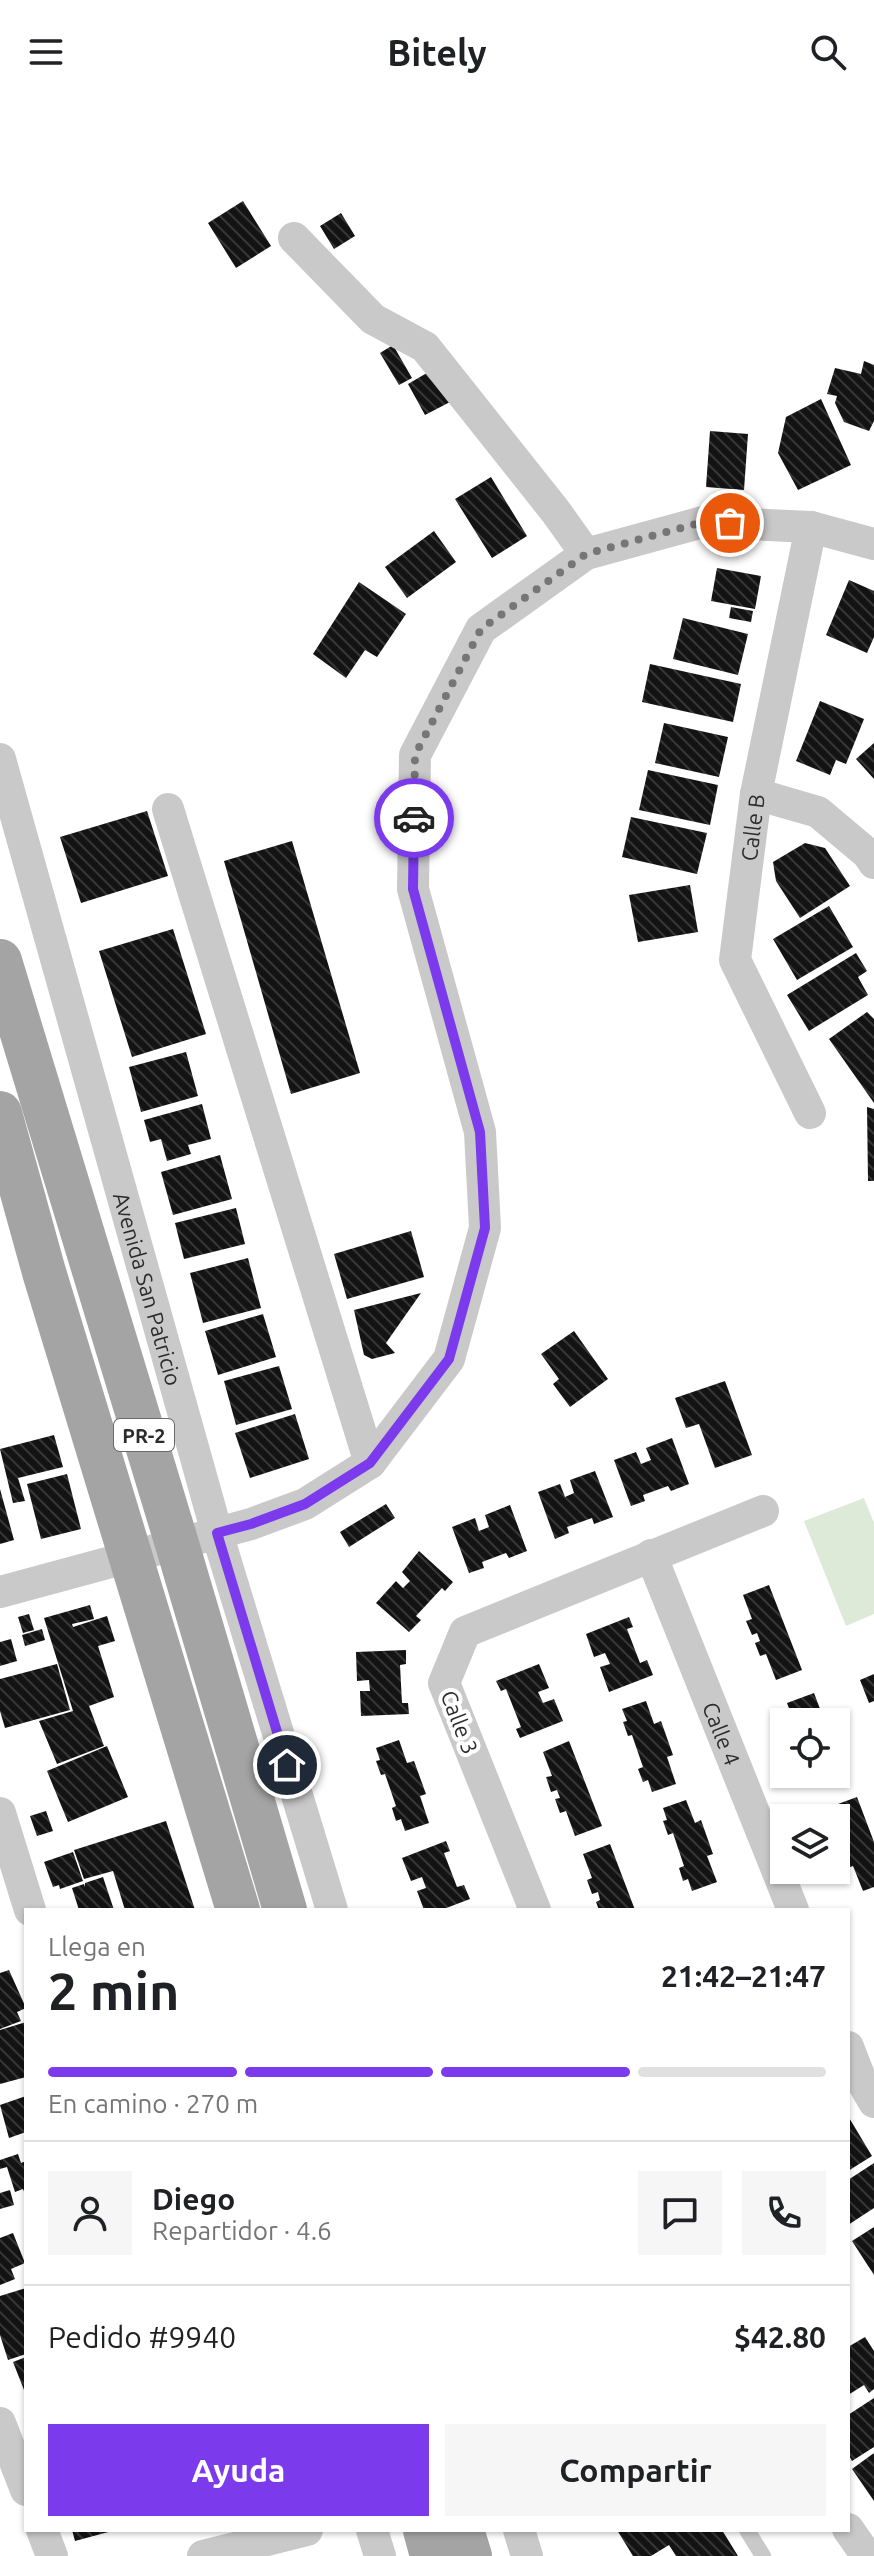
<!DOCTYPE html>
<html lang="es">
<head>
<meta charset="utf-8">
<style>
  :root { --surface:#fff; --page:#f6f6f6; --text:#202124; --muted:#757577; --line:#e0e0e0; --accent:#7c3aed }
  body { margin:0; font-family:Ubuntu,sans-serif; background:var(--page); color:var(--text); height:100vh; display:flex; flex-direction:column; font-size:30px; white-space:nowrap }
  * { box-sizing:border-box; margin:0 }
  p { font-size:26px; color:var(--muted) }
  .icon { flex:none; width:44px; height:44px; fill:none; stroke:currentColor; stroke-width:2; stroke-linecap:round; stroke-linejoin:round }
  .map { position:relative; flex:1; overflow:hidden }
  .details { position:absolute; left:24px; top:1804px; width:826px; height:624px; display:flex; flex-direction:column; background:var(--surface); border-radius:0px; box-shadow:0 2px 6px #0004 }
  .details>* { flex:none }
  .buttons { position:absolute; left:770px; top:1604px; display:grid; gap:16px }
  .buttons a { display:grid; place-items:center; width:80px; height:80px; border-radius:0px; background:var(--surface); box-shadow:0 2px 6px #0004; font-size:40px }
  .pin { position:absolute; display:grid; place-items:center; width:68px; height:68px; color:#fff; margin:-34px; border:4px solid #fff; border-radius:50%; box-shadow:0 2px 8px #0007 }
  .courier { position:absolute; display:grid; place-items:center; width:80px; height:80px; margin:-40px; border:6px solid #7c3aed; border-radius:50%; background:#fff; color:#222; box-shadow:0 2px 10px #0007 }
  .overview em { font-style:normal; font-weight:700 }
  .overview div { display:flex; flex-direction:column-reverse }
  .overview { display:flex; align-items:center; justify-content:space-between; height:136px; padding:0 24px }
  h1 { font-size:52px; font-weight:700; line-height:60px }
  .bar { display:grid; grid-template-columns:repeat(4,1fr); gap:12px 8px; align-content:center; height:96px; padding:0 24px }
  .bar i { height:10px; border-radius:6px; background:var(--line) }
  .bar .selected { background:var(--accent) }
  .bar p { grid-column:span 4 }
  .line { display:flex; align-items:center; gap:20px; padding:0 24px; border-top:2px solid var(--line) }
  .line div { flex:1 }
  .round { display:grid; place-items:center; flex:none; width:84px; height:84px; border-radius:0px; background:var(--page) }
  .primary-button { display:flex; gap:16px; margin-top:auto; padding:16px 24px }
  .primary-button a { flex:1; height:92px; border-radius:0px; background:var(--accent); color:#fff; font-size:32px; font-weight:700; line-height:92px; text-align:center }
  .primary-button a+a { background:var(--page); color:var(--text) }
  header { display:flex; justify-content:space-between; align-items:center; height:104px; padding:0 24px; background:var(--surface); font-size:36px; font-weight:700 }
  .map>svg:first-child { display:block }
</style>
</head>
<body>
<header><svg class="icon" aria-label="menu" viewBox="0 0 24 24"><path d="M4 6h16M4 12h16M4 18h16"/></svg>Bitely<svg class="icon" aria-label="search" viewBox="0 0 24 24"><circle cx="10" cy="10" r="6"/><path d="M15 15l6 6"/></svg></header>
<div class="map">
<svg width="874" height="2452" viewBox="0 0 874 2452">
  <defs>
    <pattern id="building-back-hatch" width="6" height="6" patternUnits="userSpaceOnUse" patternTransform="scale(2)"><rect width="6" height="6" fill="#131313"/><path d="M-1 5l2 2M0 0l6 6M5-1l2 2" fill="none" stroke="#363636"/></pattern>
  </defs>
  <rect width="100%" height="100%" fill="#fff"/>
  <path fill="#deead8" d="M 864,1394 L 874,1419 L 874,1510 L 846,1522 L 804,1417 Z"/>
  <path fill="url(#building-back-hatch)" d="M 243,97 L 271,142 L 236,164 L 208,119 Z
    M 341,109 L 355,132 L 334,145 L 320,122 Z
    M 393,241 L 412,274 L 399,281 L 380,249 Z
    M 864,257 L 874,261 L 874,317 L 869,327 L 844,318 L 835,299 L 837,292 L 827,290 L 835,264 L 861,270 Z
    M 432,266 L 450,298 L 425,311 L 408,280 Z
    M 821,295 L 851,361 L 798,386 L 778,349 L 786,313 Z
    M 710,327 L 748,330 L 744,386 L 706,383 Z
    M 491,373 L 527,432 L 492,454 L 455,395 Z
    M 434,427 L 456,458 L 407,494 L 385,463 Z
    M 717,464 L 761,472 L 755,505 L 711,497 Z
    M 849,476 L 874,487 L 874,533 L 867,549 L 826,531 Z
    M 359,478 L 406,510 L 377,553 L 365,546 L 346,574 L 313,550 Z
    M 731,503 L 753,507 L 751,518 L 729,514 Z
    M 683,514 L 748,530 L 738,571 L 673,555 Z
    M 650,560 L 741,580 L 733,618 L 642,598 Z
    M 820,597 L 864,615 L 846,660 L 836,656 L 830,671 L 796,657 Z
    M 664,619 L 728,633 L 719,673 L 655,659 Z
    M 874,639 L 874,675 L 856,655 Z
    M 648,666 L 718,681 L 710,721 L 639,706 Z
    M 147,707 L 168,772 L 81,799 L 60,733 Z
    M 631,713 L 707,729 L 697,770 L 622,753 Z
    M 292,737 L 360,969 L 291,990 L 224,757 Z
    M 805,739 L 825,744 L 850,782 L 800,814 L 776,777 L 773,758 Z
    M 690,781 L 698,828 L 638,838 L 629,791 Z
    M 829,802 L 853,843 L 797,876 L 773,835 Z
    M 173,825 L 206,930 L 132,953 L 99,847 Z
    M 856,849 L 867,867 L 858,873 L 868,891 L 809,927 L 787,891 Z
    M 867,908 L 874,915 L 874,999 L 829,935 Z
    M 186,948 L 198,992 L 141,1008 L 129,963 Z
    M 202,1000 L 211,1035 L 188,1041 L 191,1050 L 167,1057 L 161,1035 L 150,1038 L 144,1016 Z
    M 867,1003 L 874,1005 L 874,1077 L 868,1077 Z
    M 220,1051 L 232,1095 L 173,1111 L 161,1068 Z
    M 236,1104 L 245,1140 L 184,1155 L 175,1119 Z
    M 411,1127 L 424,1173 L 347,1195 L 334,1150 Z
    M 248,1154 L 261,1204 L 203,1219 L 190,1169 Z
    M 421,1189 L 386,1239 L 395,1249 L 372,1255 L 364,1251 L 354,1206 Z
    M 263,1210 L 276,1253 L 218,1271 L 205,1227 Z
    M 574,1227 L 608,1275 L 570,1303 L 553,1280 L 559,1275 L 541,1250 Z
    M 279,1262 L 292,1305 L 236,1321 L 224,1277 Z
    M 725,1277 L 752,1351 L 715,1364 L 699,1320 L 686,1324 L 675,1294 Z
    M 295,1310 L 309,1355 L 250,1374 L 235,1329 Z
    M 54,1331 L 63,1363 L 18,1374 L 25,1397 L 13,1399 L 0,1345 Z
    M 672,1334 L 689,1380 L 671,1387 L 668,1382 L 643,1391 L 645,1397 L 631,1402 L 614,1356 L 636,1348 L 641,1360 L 651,1356 L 646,1344 Z
    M 595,1367 L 613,1413 L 594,1420 L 592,1414 L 567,1423 L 569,1429 L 555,1435 L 538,1388 L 560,1380 L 565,1393 L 574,1389 L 570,1376 Z
    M 67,1370 L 81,1425 L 41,1435 L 27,1380 Z
    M 0,1385 L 14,1436 L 0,1440 Z
    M 386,1400 L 395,1414 L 349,1443 L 340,1428 Z
    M 510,1401 L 527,1447 L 509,1454 L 506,1449 L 482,1458 L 484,1464 L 469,1469 L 452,1423 L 475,1414 L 479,1427 L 489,1423 L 485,1411 Z
    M 419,1447 L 453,1478 L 445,1487 L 442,1484 L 416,1512 L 421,1516 L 409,1528 L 376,1499 L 396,1477 L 403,1484 L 410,1477 L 402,1468 Z
    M 769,1481 L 802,1566 L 776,1576 L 766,1550 L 760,1552 L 755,1539 L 760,1537 L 757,1529 L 752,1531 L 746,1517 L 752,1515 L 743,1491 Z
    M 90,1501 L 94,1515 L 72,1520 L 73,1523 L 107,1512 L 115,1537 L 98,1542 L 114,1593 L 89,1602 L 104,1642 L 57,1660 L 39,1617 L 73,1607 L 44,1514 Z
    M 29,1510 L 34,1526 L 23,1529 L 18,1513 Z
    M 629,1513 L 633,1523 L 627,1525 L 640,1559 L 647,1556 L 653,1571 L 609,1588 L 600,1563 L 610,1560 L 605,1549 L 594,1553 L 586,1530 Z
    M 42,1525 L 45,1536 L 25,1542 L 22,1531 Z
    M 11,1535 L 17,1557 L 0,1562 L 0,1538 Z
    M 406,1546 L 406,1560 L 400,1561 L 402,1599 L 408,1599 L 409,1610 L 361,1612 L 360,1587 L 370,1587 L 369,1576 L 357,1577 L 356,1548 Z
    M 57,1560 L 70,1606 L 5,1624 L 0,1607 L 0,1575 Z
    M 539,1560 L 549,1584 L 538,1588 L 543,1599 L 554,1595 L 563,1617 L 520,1634 L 516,1625 L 521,1623 L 506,1585 L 501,1587 L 496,1577 Z
    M 874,1570 L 874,1597 L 869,1599 L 860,1576 Z
    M 814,1589 L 825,1618 L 794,1618 L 787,1599 Z
    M 646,1597 L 654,1620 L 661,1617 L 673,1651 L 667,1653 L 676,1680 L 652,1688 L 648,1676 L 643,1678 L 638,1665 L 643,1663 L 632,1631 L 628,1632 L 623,1618 L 627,1617 L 622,1605 Z
    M 399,1636 L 407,1659 L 414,1657 L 426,1690 L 420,1692 L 429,1719 L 405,1727 L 401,1715 L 396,1717 L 392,1704 L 396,1702 L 385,1670 L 381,1671 L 376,1657 L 380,1656 L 376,1644 Z
    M 569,1637 L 602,1722 L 575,1732 L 566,1707 L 560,1709 L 555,1695 L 560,1694 L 557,1686 L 551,1688 L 546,1673 L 552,1672 L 543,1648 Z
    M 107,1642 L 128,1693 L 68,1718 L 47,1667 Z
    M 836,1647 L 846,1674 L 820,1683 L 815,1670 L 836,1670 Z
    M 857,1693 L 874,1738 L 874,1783 L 863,1787 L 853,1762 L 848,1764 L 842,1750 L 847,1749 L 844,1740 L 839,1743 L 836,1736 L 836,1727 L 839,1726 L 830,1703 Z
    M 686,1696 L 695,1719 L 701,1716 L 713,1750 L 707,1752 L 717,1778 L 692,1787 L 688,1775 L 683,1777 L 679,1764 L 684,1762 L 673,1729 L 668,1731 L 663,1717 L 667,1716 L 663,1704 Z
    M 46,1707 L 53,1727 L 37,1732 L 30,1712 Z
    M 166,1717 L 195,1806 L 125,1806 L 113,1767 L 84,1775 L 74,1746 Z
    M 446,1737 L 450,1747 L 444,1749 L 457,1783 L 464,1781 L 470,1795 L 441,1806 L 424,1806 L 417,1787 L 426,1784 L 422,1773 L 411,1777 L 402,1754 Z
    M 610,1740 L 635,1806 L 599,1806 L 596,1798 L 600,1796 L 598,1788 L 592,1790 L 587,1776 L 592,1774 L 583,1750 Z
    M 73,1748 L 83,1777 L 60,1785 L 59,1781 L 53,1783 L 44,1758 Z
    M 103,1773 L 114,1806 L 79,1806 L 72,1784 L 84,1780 L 85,1783 L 85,1779 Z
    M 9,1866 L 26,1904 L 17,1908 L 21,1917 L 0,1925 L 0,1869 Z
    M 26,1918 L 26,1973 L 0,1980 L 0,1926 Z
    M 26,1992 L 26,2028 L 9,2034 L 0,2001 Z
    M 848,2012 L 872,2052 L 848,2067 Z
    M 18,2050 L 21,2059 L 26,2057 L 26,2093 L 23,2085 L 15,2088 L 7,2063 L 0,2065 L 0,2056 Z
    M 874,2059 L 874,2104 L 848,2121 L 848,2076 Z
    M 10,2086 L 14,2101 L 0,2105 L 0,2089 Z
    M 874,2123 L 874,2171 L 852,2137 Z
    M 13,2129 L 25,2159 L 11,2165 L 15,2175 L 0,2181 L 0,2134 Z
    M 26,2184 L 26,2250 L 8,2256 L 0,2231 L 0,2192 Z
    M 865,2233 L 874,2247 L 874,2285 L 869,2289 L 864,2281 L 848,2291 L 848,2243 Z
    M 26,2253 L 26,2291 L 13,2258 Z
    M 874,2294 L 874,2343 L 852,2357 L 848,2350 L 848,2311 Z
    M 874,2349 L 874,2397 L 852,2365 Z
    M 72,2426 L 112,2426 L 112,2427 L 75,2437 Z
    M 617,2426 L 722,2426 L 738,2452 L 676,2452 L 669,2441 L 651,2452 L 633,2452 Z"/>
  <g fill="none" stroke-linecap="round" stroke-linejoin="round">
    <path stroke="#c9c9c9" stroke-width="16" d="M 747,2426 L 763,2452"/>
    <g stroke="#c9c9c9" stroke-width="32">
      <path d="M 294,134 L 373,215 L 425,243 L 556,408 L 586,450"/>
      <path id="s1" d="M 0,655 L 217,1429 L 332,1806"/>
      <path d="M 756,690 L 818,708 L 868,750 L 874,759"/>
      <path d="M 168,705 L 370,1359"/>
      <path id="s2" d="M 810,1009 L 735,856 L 756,690 L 811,423"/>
      <path id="s3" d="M 651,1451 L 793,1806"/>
      <path d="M 0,1488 L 251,1420 L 305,1400 L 370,1359 L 449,1255 L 485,1124 L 480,1028 L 413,785 L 415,651 L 481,525 L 586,450 L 703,418 L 811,423 L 874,440"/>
      <path d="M 0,1709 L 30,1806"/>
      <path d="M 535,1806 L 444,1579 L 465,1528 L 763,1407"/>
      <path d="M 848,1943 L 860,1974 L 874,1998"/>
      <path d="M 0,2319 L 26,2386"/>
      <path d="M 848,2425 L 867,2452"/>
      <path d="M 42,2426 L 52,2452"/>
      <path d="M 372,2426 L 380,2452"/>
      <path d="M 519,2426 L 527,2452"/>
      <path d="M 203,2452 L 307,2426"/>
    </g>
    <path stroke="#a4a4a4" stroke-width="44" d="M 0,857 L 177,1440 L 285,1806
      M 0,1009 L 44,1168 L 238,1806
      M 425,2426 L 432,2452
      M 462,2426 L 470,2452"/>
  </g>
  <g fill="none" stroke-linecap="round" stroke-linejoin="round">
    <path stroke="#767676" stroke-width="8" stroke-dasharray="0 14.4" d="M 414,714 L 415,651 L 481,525 L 586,450 L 703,418 L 730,419"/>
    <path stroke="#7c3aed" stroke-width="10" d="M 287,1661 L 217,1429 L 251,1420 L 305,1400 L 370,1359 L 449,1255 L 485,1124 L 480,1028 L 413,785 L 414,714"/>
  </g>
  <g text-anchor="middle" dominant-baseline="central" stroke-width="8" stroke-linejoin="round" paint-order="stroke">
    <rect fill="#fff" stroke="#6b6b6b" stroke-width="2" x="114" y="1315" width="60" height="32" rx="6"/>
    <g font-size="20" font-weight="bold" fill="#2c2c2c">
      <text x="144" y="1331">PR-2</text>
    </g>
    <g font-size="22" fill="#2c2c2c" stroke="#fff">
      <text stroke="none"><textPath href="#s2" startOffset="304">Calle B</textPath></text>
      <text stroke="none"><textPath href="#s1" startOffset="550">Avenida San Patricio</textPath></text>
      <text transform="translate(460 1618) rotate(69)">Calle 3</text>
      <text stroke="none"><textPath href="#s3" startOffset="192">Calle 4</textPath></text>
    </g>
  </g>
</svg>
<div class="buttons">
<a><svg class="icon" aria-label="locate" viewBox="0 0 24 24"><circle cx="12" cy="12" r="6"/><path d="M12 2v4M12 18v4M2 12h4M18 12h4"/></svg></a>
<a><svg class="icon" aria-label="layers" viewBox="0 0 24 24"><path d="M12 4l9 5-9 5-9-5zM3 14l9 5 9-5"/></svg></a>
</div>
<div class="pin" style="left:730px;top:419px;background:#ea580c"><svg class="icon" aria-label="bag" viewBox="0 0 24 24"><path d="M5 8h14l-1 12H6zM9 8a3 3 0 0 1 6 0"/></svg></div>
<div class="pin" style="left:287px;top:1661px;background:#1f2937"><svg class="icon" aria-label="home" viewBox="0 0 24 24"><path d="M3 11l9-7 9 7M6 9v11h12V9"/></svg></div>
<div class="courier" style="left:414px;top:714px"><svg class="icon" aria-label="car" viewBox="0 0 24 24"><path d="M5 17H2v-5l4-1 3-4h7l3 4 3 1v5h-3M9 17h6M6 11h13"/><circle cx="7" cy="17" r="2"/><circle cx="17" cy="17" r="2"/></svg></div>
<section class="details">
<div class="overview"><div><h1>2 min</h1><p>Llega en</p></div><em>21:42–21:47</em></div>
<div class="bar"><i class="selected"></i><i class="selected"></i><i class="selected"></i><i></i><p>En camino · 270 m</p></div>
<div class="line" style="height:144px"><a class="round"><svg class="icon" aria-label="person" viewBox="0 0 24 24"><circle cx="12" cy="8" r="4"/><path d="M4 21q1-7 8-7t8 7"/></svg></a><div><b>Diego</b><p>Repartidor · 4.6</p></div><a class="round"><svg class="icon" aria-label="chat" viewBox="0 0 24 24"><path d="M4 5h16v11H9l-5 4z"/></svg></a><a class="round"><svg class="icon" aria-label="phone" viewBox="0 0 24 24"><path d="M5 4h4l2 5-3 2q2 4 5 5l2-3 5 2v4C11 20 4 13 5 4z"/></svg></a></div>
<div class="line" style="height:104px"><div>Pedido #9940</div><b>$42.80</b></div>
<div class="primary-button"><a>Ayuda</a><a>Compartir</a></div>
</section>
</div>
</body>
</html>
